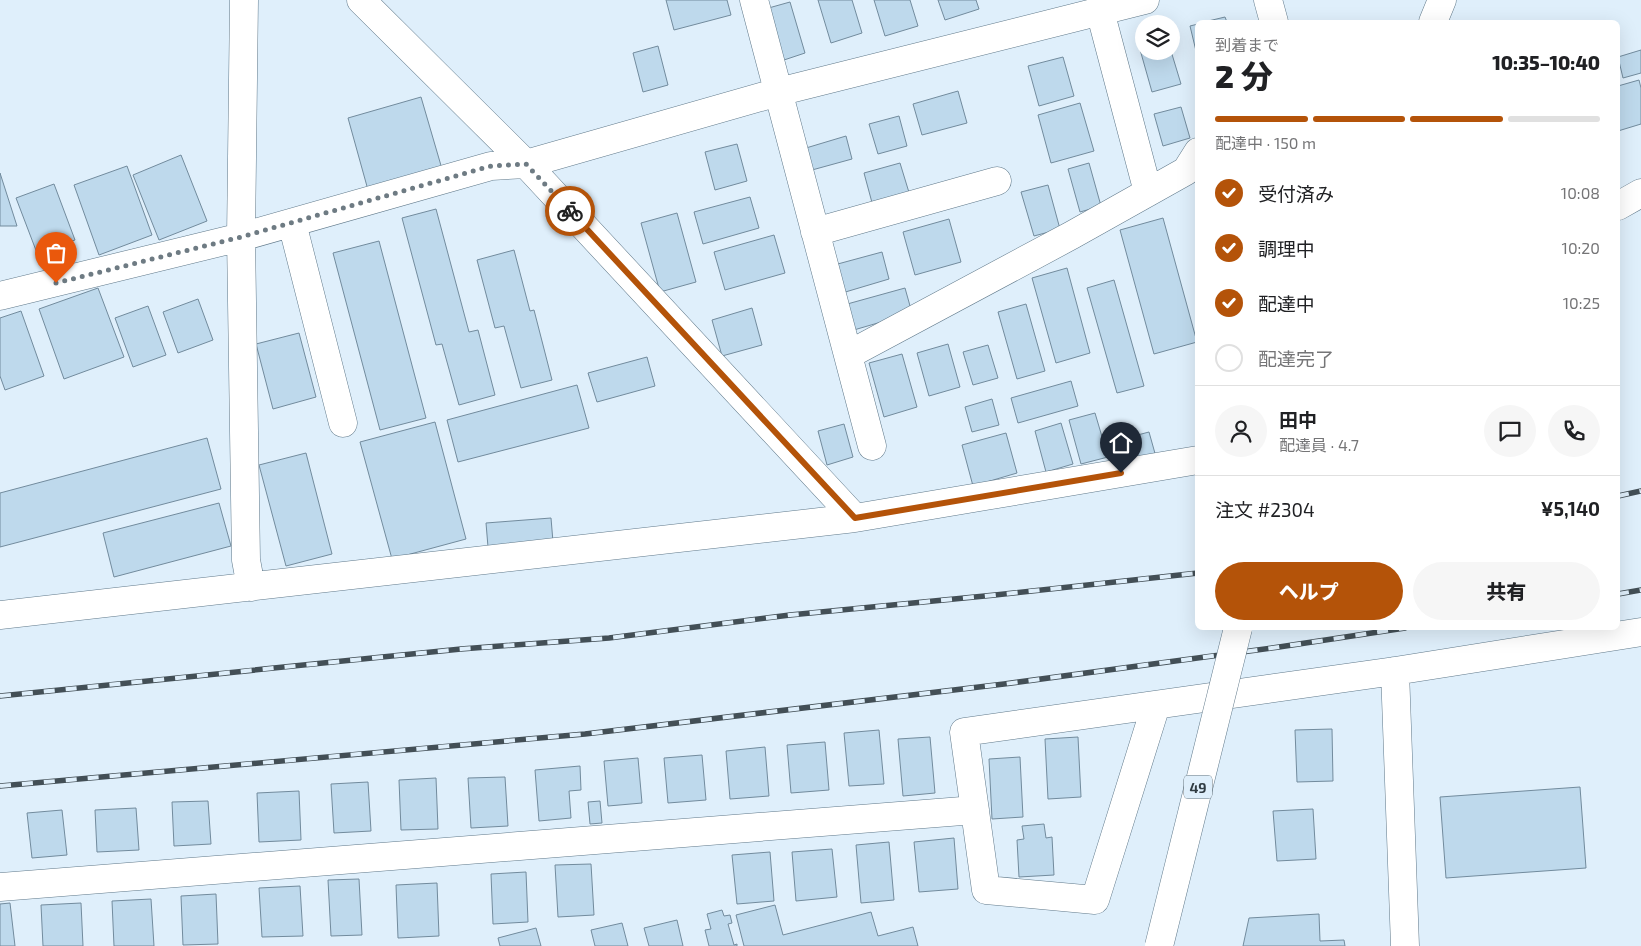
<!DOCTYPE html>
<html lang="ja">
<head>
<meta charset="utf-8">
<style>
  :root { --surface:#fff; --page:#f6f6f6; --text:#202124; --muted:#757577; --line:#e0e0e0; --accent:#b45309 }
  body { margin:0; font-family:"Exo 2","Noto Sans JP",sans-serif; background:var(--page); color:var(--text); height:100vh; display:flex; flex-direction:column; font-size:19px; white-space:nowrap }
  * { box-sizing:border-box; margin:0 }
  p { font-size:16px; color:var(--muted) }
  .icon { flex:none; width:28px; height:28px; fill:none; stroke:currentColor; stroke-width:2; stroke-linecap:round; stroke-linejoin:round }
  .map { position:relative; flex:1; overflow:hidden }
  .sheet { position:absolute; left:1195px; top:20px; width:425px; height:610px; display:flex; flex-direction:column; background:var(--surface); border-radius:8px; box-shadow:0 5px 20px #0002 }
  .sheet>* { flex:none }
  .tools { position:absolute; left:1135px; top:15px; display:grid; gap:10px }
  .tools a { display:grid; place-items:center; width:45px; height:45px; border-radius:50%; background:var(--surface); box-shadow:0 5px 20px #0002; font-size:25px }
  .pin { position:absolute; display:grid; place-items:center; width:42px; height:42px; color:#fff; margin:-51px -21px; border-radius:50% 50% 50% 0; rotate:-45deg; box-shadow:0 0 5px #0007 }
  .pin .icon { rotate:45deg }
  .courier { position:absolute; display:grid; place-items:center; width:50px; height:50px; margin:-25px; border:4px solid #b45309; border-radius:50%; background:#fff; color:#222; box-shadow:0 1px 6px #0007 }
  .headline em { font-style:normal; font-weight:800 }
  .headline div { display:flex; flex-direction:column-reverse }
  .headline { display:flex; align-items:center; justify-content:space-between; height:85px; padding:0 20px }
  h1 { font-size:32px; font-weight:800; line-height:38px }
  .bar { display:grid; grid-template-columns:repeat(4,1fr); gap:8px 5px; align-content:center; height:60px; padding:0 20px }
  .bar i { height:6px; border-radius:4px; background:var(--line) }
  .bar .active { background:var(--accent) }
  .bar p { grid-column:span 4 }
  .line { display:flex; align-items:center; gap:12px; padding:0 20px; border-top:1px solid var(--line) }
  .line div { flex:1 }
  .round { display:grid; place-items:center; flex:none; width:52px; height:52px; border-radius:26px; background:var(--page) }
  ol { padding:0 20px; list-style:none }
  li { display:flex; align-items:center; gap:15px; height:55px }
  li p { margin-inline-start:auto }
  li .icon { padding:5px; border-radius:50%; background:var(--accent); color:#fff; stroke-width:4 }
  li:last-child { color:var(--muted) }
  li i { width:28px; height:28px; border:2px solid var(--line); border-radius:50% }
  .primary-button { display:flex; gap:10px; margin-top:auto; padding:10px 20px }
  .primary-button a { flex:1; height:58px; border-radius:30px; background:var(--accent); color:#fff; font-size:20px; font-weight:800; line-height:58px; text-align:center }
  .primary-button a+a { background:var(--page); color:var(--text) }
  .map>svg:first-child { display:block }
</style>
</head>
<body>
<div class="map">
<svg width="1641" height="946" viewBox="0 0 1641 946">
  <rect width="100%" height="100%" fill="#dfeffb"/>
  <path fill="#bed9ec" stroke="#728b9d" d="M 666,0 L 727,0 L 731,15 L 674,30 Z
    M 818,0 L 852,0 L 862,33 L 831,43 Z
    M 874,0 L 910,0 L 918,26 L 885,36 Z
    M 938,0 L 976,0 L 979,9 L 945,20 Z
    M 790,2 L 805,53 L 781,61 L 765,9 Z
    M 1225,17 L 1227,22 L 1204,22 Z
    M 1198,24 L 1198,51 L 1196,51 L 1190,26 Z
    M 1144,45 L 1144,51 L 1171,51 L 1181,84 L 1152,92 L 1139,46 Z
    M 658,46 L 668,85 L 643,92 L 633,53 Z
    M 1641,50 L 1641,73 L 1623,78 L 1618,57 Z
    M 1063,57 L 1074,96 L 1039,106 L 1028,66 Z
    M 1639,80 L 1641,88 L 1641,124 L 1618,131 L 1618,86 Z
    M 958,91 L 967,123 L 922,135 L 913,104 Z
    M 421,97 L 442,169 L 368,190 L 348,118 Z
    M 1080,103 L 1094,151 L 1051,163 L 1038,115 Z
    M 1181,107 L 1190,138 L 1163,146 L 1154,114 Z
    M 899,116 L 907,146 L 878,154 L 869,124 Z
    M 846,136 L 852,159 L 812,170 L 806,148 Z
    M 737,144 L 747,181 L 715,190 L 705,152 Z
    M 181,155 L 207,221 L 159,240 L 133,175 Z
    M 900,163 L 911,199 L 874,210 L 864,173 Z
    M 1089,163 L 1101,206 L 1080,212 L 1068,169 Z
    M 127,166 L 152,235 L 99,255 L 74,185 Z
    M 0,173 L 17,226 L 0,226 Z
    M 54,184 L 75,240 L 37,253 L 16,198 Z
    M 1048,185 L 1060,229 L 1034,236 L 1021,192 Z
    M 750,197 L 759,228 L 703,244 L 694,212 Z
    M 436,209 L 469,332 L 478,330 L 495,395 L 459,405 L 442,344 L 436,345 L 402,218 Z
    M 677,213 L 696,282 L 660,292 L 641,223 Z
    M 1163,218 L 1197,342 L 1154,354 L 1120,230 Z
    M 949,219 L 961,262 L 915,275 L 903,232 Z
    M 774,235 L 785,273 L 725,290 L 714,252 Z
    M 379,241 L 426,418 L 380,430 L 333,253 Z
    M 514,250 L 530,311 L 534,310 L 552,380 L 521,388 L 504,326 L 495,328 L 477,260 Z
    M 882,252 L 889,279 L 842,293 L 834,265 Z
    M 1067,268 L 1090,353 L 1056,363 L 1032,278 Z
    M 1114,280 L 1144,386 L 1117,393 L 1087,288 Z
    M 98,288 L 124,357 L 64,379 L 39,309 Z
    M 905,288 L 912,313 L 847,332 L 840,306 Z
    M 198,299 L 213,340 L 178,353 L 163,312 Z
    M 1026,304 L 1045,371 L 1017,379 L 998,312 Z
    M 148,306 L 166,355 L 133,367 L 115,318 Z
    M 752,308 L 762,345 L 722,356 L 712,320 Z
    M 21,311 L 44,376 L 5,390 L 0,376 L 0,318 Z
    M 299,333 L 316,397 L 273,409 L 256,344 Z
    M 948,344 L 960,387 L 929,396 L 917,353 Z
    M 988,345 L 998,378 L 973,385 L 963,352 Z
    M 902,354 L 917,407 L 884,417 L 869,363 Z
    M 647,357 L 655,386 L 597,402 L 588,373 Z
    M 1071,381 L 1078,406 L 1018,423 L 1011,398 Z
    M 577,385 L 589,428 L 458,462 L 447,420 Z
    M 992,399 L 999,425 L 972,432 L 965,407 Z
    M 1095,413 L 1108,457 L 1081,464 L 1069,420 Z
    M 435,422 L 466,539 L 392,559 L 360,442 Z
    M 1061,423 L 1073,464 L 1046,472 L 1035,431 Z
    M 844,424 L 853,457 L 827,465 L 818,431 Z
    M 1149,432 L 1156,457 L 1137,463 L 1130,437 Z
    M 1006,433 L 1017,473 L 973,486 L 962,445 Z
    M 207,438 L 221,489 L 0,547 L 0,493 Z
    M 306,453 L 332,554 L 286,566 L 259,465 Z
    M 219,503 L 231,546 L 114,577 L 103,533 Z
    M 551,518 L 553,542 L 488,547 L 486,523 Z
    M 1332,729 L 1333,781 L 1297,782 L 1295,730 Z
    M 879,730 L 884,784 L 849,786 L 844,733 Z
    M 930,737 L 935,793 L 903,796 L 898,739 Z
    M 1078,737 L 1081,797 L 1048,799 L 1045,739 Z
    M 825,742 L 829,790 L 791,793 L 787,745 Z
    M 765,747 L 769,796 L 730,799 L 726,751 Z
    M 702,755 L 706,800 L 668,803 L 664,758 Z
    M 1020,757 L 1023,817 L 992,819 L 989,759 Z
    M 638,758 L 642,803 L 608,806 L 604,761 Z
    M 580,766 L 581,790 L 569,791 L 571,818 L 539,821 L 535,770 Z
    M 505,777 L 508,826 L 471,828 L 468,778 Z
    M 436,778 L 438,829 L 401,830 L 399,780 Z
    M 368,782 L 371,831 L 334,833 L 331,784 Z
    M 1580,787 L 1586,868 L 1446,878 L 1440,797 Z
    M 299,791 L 301,840 L 259,842 L 257,793 Z
    M 208,801 L 211,844 L 174,846 L 172,802 Z
    M 600,801 L 602,823 L 590,824 L 588,802 Z
    M 136,808 L 139,850 L 97,852 L 95,810 Z
    M 1313,809 L 1316,859 L 1277,861 L 1273,811 Z
    M 62,810 L 67,855 L 32,858 L 27,813 Z
    M 1044,824 L 1046,838 L 1052,837 L 1054,875 L 1019,877 L 1017,840 L 1024,839 L 1022,826 Z
    M 954,838 L 958,889 L 919,892 L 914,842 Z
    M 889,842 L 894,900 L 861,903 L 856,845 Z
    M 832,849 L 837,897 L 796,901 L 792,852 Z
    M 770,852 L 774,901 L 737,904 L 732,855 Z
    M 591,864 L 594,915 L 558,917 L 555,865 Z
    M 526,872 L 528,922 L 493,924 L 491,874 Z
    M 359,879 L 362,935 L 331,936 L 328,880 Z
    M 437,883 L 439,936 L 398,938 L 396,885 Z
    M 300,886 L 303,936 L 262,937 L 259,888 Z
    M 216,894 L 218,944 L 183,945 L 181,896 Z
    M 151,899 L 154,946 L 114,946 L 112,901 Z
    M 10,903 L 15,946 L 0,946 L 0,904 Z
    M 81,903 L 83,946 L 43,946 L 41,905 Z
    M 775,905 L 783,935 L 871,912 L 878,936 L 913,927 L 918,946 L 744,946 L 736,915 Z
    M 722,910 L 724,916 L 730,915 L 732,923 L 728,924 L 734,945 L 737,944 L 737,946 L 709,946 L 705,930 L 711,929 L 707,914 Z
    M 1319,914 L 1320,941 L 1344,940 L 1345,946 L 1243,946 L 1249,918 Z
    M 677,920 L 683,946 L 649,946 L 644,928 Z
    M 622,923 L 628,946 L 595,946 L 591,930 Z
    M 536,928 L 541,946 L 500,946 L 498,938 Z"/>
  <g fill="none" stroke-linecap="round" stroke-linejoin="round">
    <defs>
      <path id="minor" d="M 244,0 L 241,237 L 246,560 L 251,587
        M 361,0 L 526,164 L 855,518
        M 754,0 L 872,446
        M 1268,0 L 1274,22
        M 1100,11 L 1148,192
        M 1618,206 L 1641,193
        M 292,223 L 343,423
        M 815,232 L 997,181
        M 0,296 L 241,237 L 491,166 L 526,164 L 778,92 L 1145,0
        M 848,355 L 1072,235 L 1186,171 L 1198,152
        M 0,615 L 855,518 L 1198,460
        M 1395,671 L 1405,946
        M 1156,705 L 1095,900 L 986,890 L 964,732 L 1395,671 L 1641,632
        M 0,887 L 975,810"/>
      <path id="highway" d="M 1433,22 L 1442,0"/>
    </defs>
    <use href="#minor" stroke="#60798a" stroke-width="29"/>
    <use href="#highway" stroke="#60798a" stroke-width="29"/>
    <use href="#minor" stroke="#fff" stroke-width="28"/>
    <use href="#highway" stroke="#fff" stroke-width="28"/>
    <defs>
      <path id="rail" d="M 1618,496 L 1641,491
        M 1618,594 L 1641,590
        M 0,696 L 461,649 L 609,638 L 790,615 L 995,595 L 1198,573
        M 0,786 L 585,734 L 1004,684 L 1279,647 L 1405,628"/>
    </defs>
    <use href="#rail" stroke="#434f56" stroke-width="5.5"/>
    <use href="#rail" stroke="#dfeffb" stroke-width="4" stroke-dasharray="11" stroke-linecap="butt"/>
    <defs>
      <path id="highway-bridge" d="M 1159,946 L 1238,628"/>
    </defs>
    <use href="#highway-bridge" stroke="#60798a" stroke-width="29" stroke-linecap="butt"/>
    <use href="#highway-bridge" stroke="#fff" stroke-width="28"/>
  </g>
  <g fill="none" stroke-linecap="round" stroke-linejoin="round">
    <path stroke="#6e7b83" stroke-width="5" stroke-dasharray="0 9" d="M 56,283 L 241,237 L 491,166 L 526,164 L 570,211"/>
    <path stroke="#b45309" stroke-width="6" d="M 570,211 L 855,518 L 1121,473"/>
  </g>
  <g text-anchor="middle" dominant-baseline="central" stroke-width="5" stroke-linejoin="round" paint-order="stroke">
    <rect fill="#dfeffb" stroke="#65727a" stroke-width="1" x="1184" y="775.5" width="28" height="23" rx="4"/>
    <g font-size="14" font-weight="bold" fill="#313c43">
      <text x="1198" y="787">49</text>
    </g>
  </g>
</svg>
<div class="tools">
<a><svg class="icon" aria-label="layers" viewBox="0 0 24 24"><path d="M12 4l9 5-9 5-9-5zM3 14l9 5 9-5"/></svg></a>
</div>
<div class="pin" style="left:56px;top:283px;background:#ea580c"><svg class="icon" aria-label="bag" viewBox="0 0 24 24"><path d="M5 8h14l-1 12H6zM9 8a3 3 0 0 1 6 0"/></svg></div>
<div class="pin" style="left:1121px;top:473px;background:#1f2937"><svg class="icon" aria-label="home" viewBox="0 0 24 24"><path d="M3 11l9-7 9 7M6 9v11h12V9"/></svg></div>
<div class="courier" style="left:570px;top:211px"><svg class="icon" aria-label="bike" viewBox="0 0 24 24"><circle cx="6" cy="16" r="4"/><circle cx="18" cy="16" r="4"/><path d="M6 16l4-8h5l3 8M10 8l3 8H6M13 5h3"/></svg></div>
<section class="sheet">
<div class="headline"><div><h1>2 分</h1><p>到着まで</p></div><em>10:35–10:40</em></div>
<div class="bar"><i class="active"></i><i class="active"></i><i class="active"></i><i></i><p>配達中 · 150 m</p></div>
<ol>
<li><svg class="icon" aria-label="check" viewBox="0 0 24 24"><path d="M5 12l5 5 9-10"/></svg>受付済み<p>10:08</p></li>
<li><svg class="icon" aria-label="check" viewBox="0 0 24 24"><path d="M5 12l5 5 9-10"/></svg>調理中<p>10:20</p></li>
<li><svg class="icon" aria-label="check" viewBox="0 0 24 24"><path d="M5 12l5 5 9-10"/></svg>配達中<p>10:25</p></li>
<li><i></i>配達完了</li>
</ol>
<div class="line" style="height:90px"><a class="round"><svg class="icon" aria-label="person" viewBox="0 0 24 24"><circle cx="12" cy="8" r="4"/><path d="M4 21q1-7 8-7t8 7"/></svg></a><div><b>田中</b><p>配達員 · 4.7</p></div><a class="round"><svg class="icon" aria-label="chat" viewBox="0 0 24 24"><path d="M4 5h16v11H9l-5 4z"/></svg></a><a class="round"><svg class="icon" aria-label="phone" viewBox="0 0 24 24"><path d="M5 4h4l2 5-3 2q2 4 5 5l2-3 5 2v4C11 20 4 13 5 4z"/></svg></a></div>
<div class="line" style="height:65px"><div>注文 #2304</div><b>¥5,140</b></div>
<div class="primary-button"><a>ヘルプ</a><a>共有</a></div>
</section>
</div>
</body>
</html>
